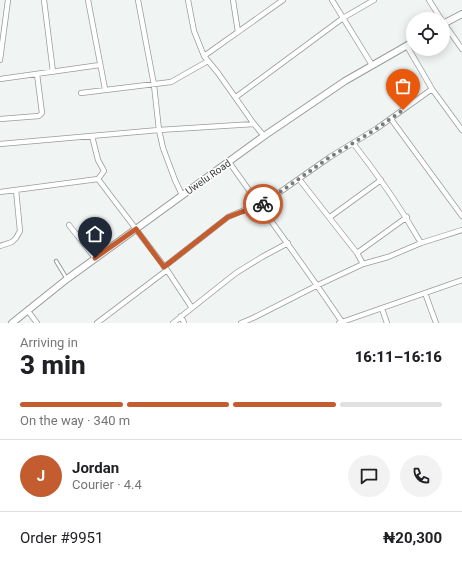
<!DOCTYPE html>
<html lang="en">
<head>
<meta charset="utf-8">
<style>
  :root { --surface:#fff; --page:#f2f2f2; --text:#202124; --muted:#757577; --line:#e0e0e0; --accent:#c35d2f }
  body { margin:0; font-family:Roboto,sans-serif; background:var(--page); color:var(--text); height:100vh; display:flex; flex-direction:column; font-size:15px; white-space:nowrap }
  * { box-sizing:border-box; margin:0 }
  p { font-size:13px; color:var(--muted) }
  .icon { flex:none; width:22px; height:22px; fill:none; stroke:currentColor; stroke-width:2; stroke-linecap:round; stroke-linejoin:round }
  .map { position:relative; height:323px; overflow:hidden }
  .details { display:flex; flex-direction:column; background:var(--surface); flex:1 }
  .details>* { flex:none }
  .fabs { position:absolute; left:406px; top:12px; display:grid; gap:8px }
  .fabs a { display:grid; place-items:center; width:44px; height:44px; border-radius:50%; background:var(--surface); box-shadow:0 2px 10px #0003; font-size:20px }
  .pin { position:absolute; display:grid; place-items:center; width:34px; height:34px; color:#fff; margin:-41px -17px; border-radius:50% 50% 50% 0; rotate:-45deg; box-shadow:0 0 4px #0007 }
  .pin .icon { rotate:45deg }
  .courier { position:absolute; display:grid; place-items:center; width:40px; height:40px; margin:-20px; border:3px solid #c35d2f; border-radius:50%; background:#fff; color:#222; box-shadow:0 1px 5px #0007 }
  .overview em { font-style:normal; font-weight:800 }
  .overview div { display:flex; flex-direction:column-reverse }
  .overview { display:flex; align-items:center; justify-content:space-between; height:68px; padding:0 20px }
  h1 { font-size:26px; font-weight:800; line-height:30px }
  .bar { display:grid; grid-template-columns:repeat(4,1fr); gap:6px 4px; align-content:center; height:48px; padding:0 20px }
  .bar i { height:5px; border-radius:3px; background:var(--line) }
  .bar .selected { background:var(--accent) }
  .bar p { grid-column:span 4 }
  .line { display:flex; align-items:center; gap:10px; padding:0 20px; border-top:1px solid var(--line) }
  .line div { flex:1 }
  .round { display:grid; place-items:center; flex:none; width:42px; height:42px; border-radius:21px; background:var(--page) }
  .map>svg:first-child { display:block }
</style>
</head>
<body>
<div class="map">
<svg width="462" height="323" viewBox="0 0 462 323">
  <rect width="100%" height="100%" fill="#f0f5f4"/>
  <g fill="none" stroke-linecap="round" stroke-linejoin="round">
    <defs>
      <path id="lane" d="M 56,261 L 67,279"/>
      <path id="street" d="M 44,0 L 53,72
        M 88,0 L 105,89
        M 138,0 L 154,85 L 159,130 L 163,148 L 175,180 L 182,195
        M 188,0 L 194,31 L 204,56 L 218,73 L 254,124 L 264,136
        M 233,0 L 238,32
        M 332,0 L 372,65
        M 429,0 L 441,19
        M 443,22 L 462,49
        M 407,46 L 432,89 L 462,130
        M 204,56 L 283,0
        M 0,60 L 8,0
        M 0,79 L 100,65
        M 81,93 L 171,82 L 208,61
        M 236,97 L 343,18 L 374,0
        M 0,119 L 39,116 L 42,113 L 37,74
        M 391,119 L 462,216
        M 92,136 L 98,160 L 103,169 L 104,171 L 98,179
        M 353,143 C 378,175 401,208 421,243
        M 0,144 L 159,130 L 254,124
        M 229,162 C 267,216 306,268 342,322
        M 299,179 L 357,253 L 363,264
        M 0,192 L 98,179 L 167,270 L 192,308
        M 330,217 L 381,180
        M 69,225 L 95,258
        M 0,246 L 12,242 L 16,238 L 20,231 L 16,190
        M 357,253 L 407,217
        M 164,267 L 228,217 L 242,211 L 260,206 L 330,157 L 376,129 L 432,89
        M 425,293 L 436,323
        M 382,309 L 387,323
        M 28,311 L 37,323
        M 181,316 L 184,323
        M 97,323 L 167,270
        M 173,323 L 236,273 L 262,257 L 288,243
        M 241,323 L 253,318 L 318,285 L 363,264 L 388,257 L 421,243 L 462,230
        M 339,323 L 462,280"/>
      <path id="secondary" d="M 443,24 L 462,14
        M 12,323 L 67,279 L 264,136 L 345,81 L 413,42"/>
    </defs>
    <use href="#lane" stroke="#989c9b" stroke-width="4.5"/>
    <use href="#street" stroke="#989c9b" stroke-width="6"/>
    <use href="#secondary" stroke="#989c9b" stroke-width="8"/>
    <use href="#lane" stroke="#fff" stroke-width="2.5"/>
    <use href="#street" stroke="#fff" stroke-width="4.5"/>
    <use href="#secondary" stroke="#fff" stroke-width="6"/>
  </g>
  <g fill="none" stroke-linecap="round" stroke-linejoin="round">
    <path stroke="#797c7c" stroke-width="4" stroke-dasharray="0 7.2" d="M 263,204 L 330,157 L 376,129 L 403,110"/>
    <path stroke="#c35d2f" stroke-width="5" d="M 95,258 L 136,229 L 164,267 L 228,217 L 263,204"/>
  </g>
  <g text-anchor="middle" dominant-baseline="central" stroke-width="3" stroke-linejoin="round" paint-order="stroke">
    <g font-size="10" fill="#393b3b" stroke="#fff">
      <text transform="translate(208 177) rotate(-35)">Uwelu Road</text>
    </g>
  </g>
</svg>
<div class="fabs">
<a><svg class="icon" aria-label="locate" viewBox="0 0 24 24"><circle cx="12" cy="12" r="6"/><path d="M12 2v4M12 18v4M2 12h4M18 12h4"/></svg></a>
</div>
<div class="pin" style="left:403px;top:110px;background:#ea580c"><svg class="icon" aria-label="bag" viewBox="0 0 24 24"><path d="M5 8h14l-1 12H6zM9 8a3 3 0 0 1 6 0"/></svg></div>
<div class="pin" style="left:95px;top:258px;background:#1f2937"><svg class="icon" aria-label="home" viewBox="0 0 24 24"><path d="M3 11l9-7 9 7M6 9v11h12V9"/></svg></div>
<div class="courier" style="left:263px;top:204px"><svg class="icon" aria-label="bike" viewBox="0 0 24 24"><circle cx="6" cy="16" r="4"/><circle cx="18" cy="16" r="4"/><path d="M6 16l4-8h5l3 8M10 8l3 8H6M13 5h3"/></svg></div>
</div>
<section class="details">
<div class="overview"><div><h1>3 min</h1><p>Arriving in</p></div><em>16:11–16:16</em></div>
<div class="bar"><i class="selected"></i><i class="selected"></i><i class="selected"></i><i></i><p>On the way · 340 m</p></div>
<div class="line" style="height:72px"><b class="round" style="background:var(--accent);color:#fff">J</b><div><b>Jordan</b><p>Courier · 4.4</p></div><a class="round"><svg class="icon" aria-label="chat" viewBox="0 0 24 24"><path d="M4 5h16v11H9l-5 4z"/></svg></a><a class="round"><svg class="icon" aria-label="phone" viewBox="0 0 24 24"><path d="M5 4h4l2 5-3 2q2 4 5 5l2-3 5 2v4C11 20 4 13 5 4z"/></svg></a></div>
<div class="line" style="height:52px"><div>Order #9951</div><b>₦20,300</b></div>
</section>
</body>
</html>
